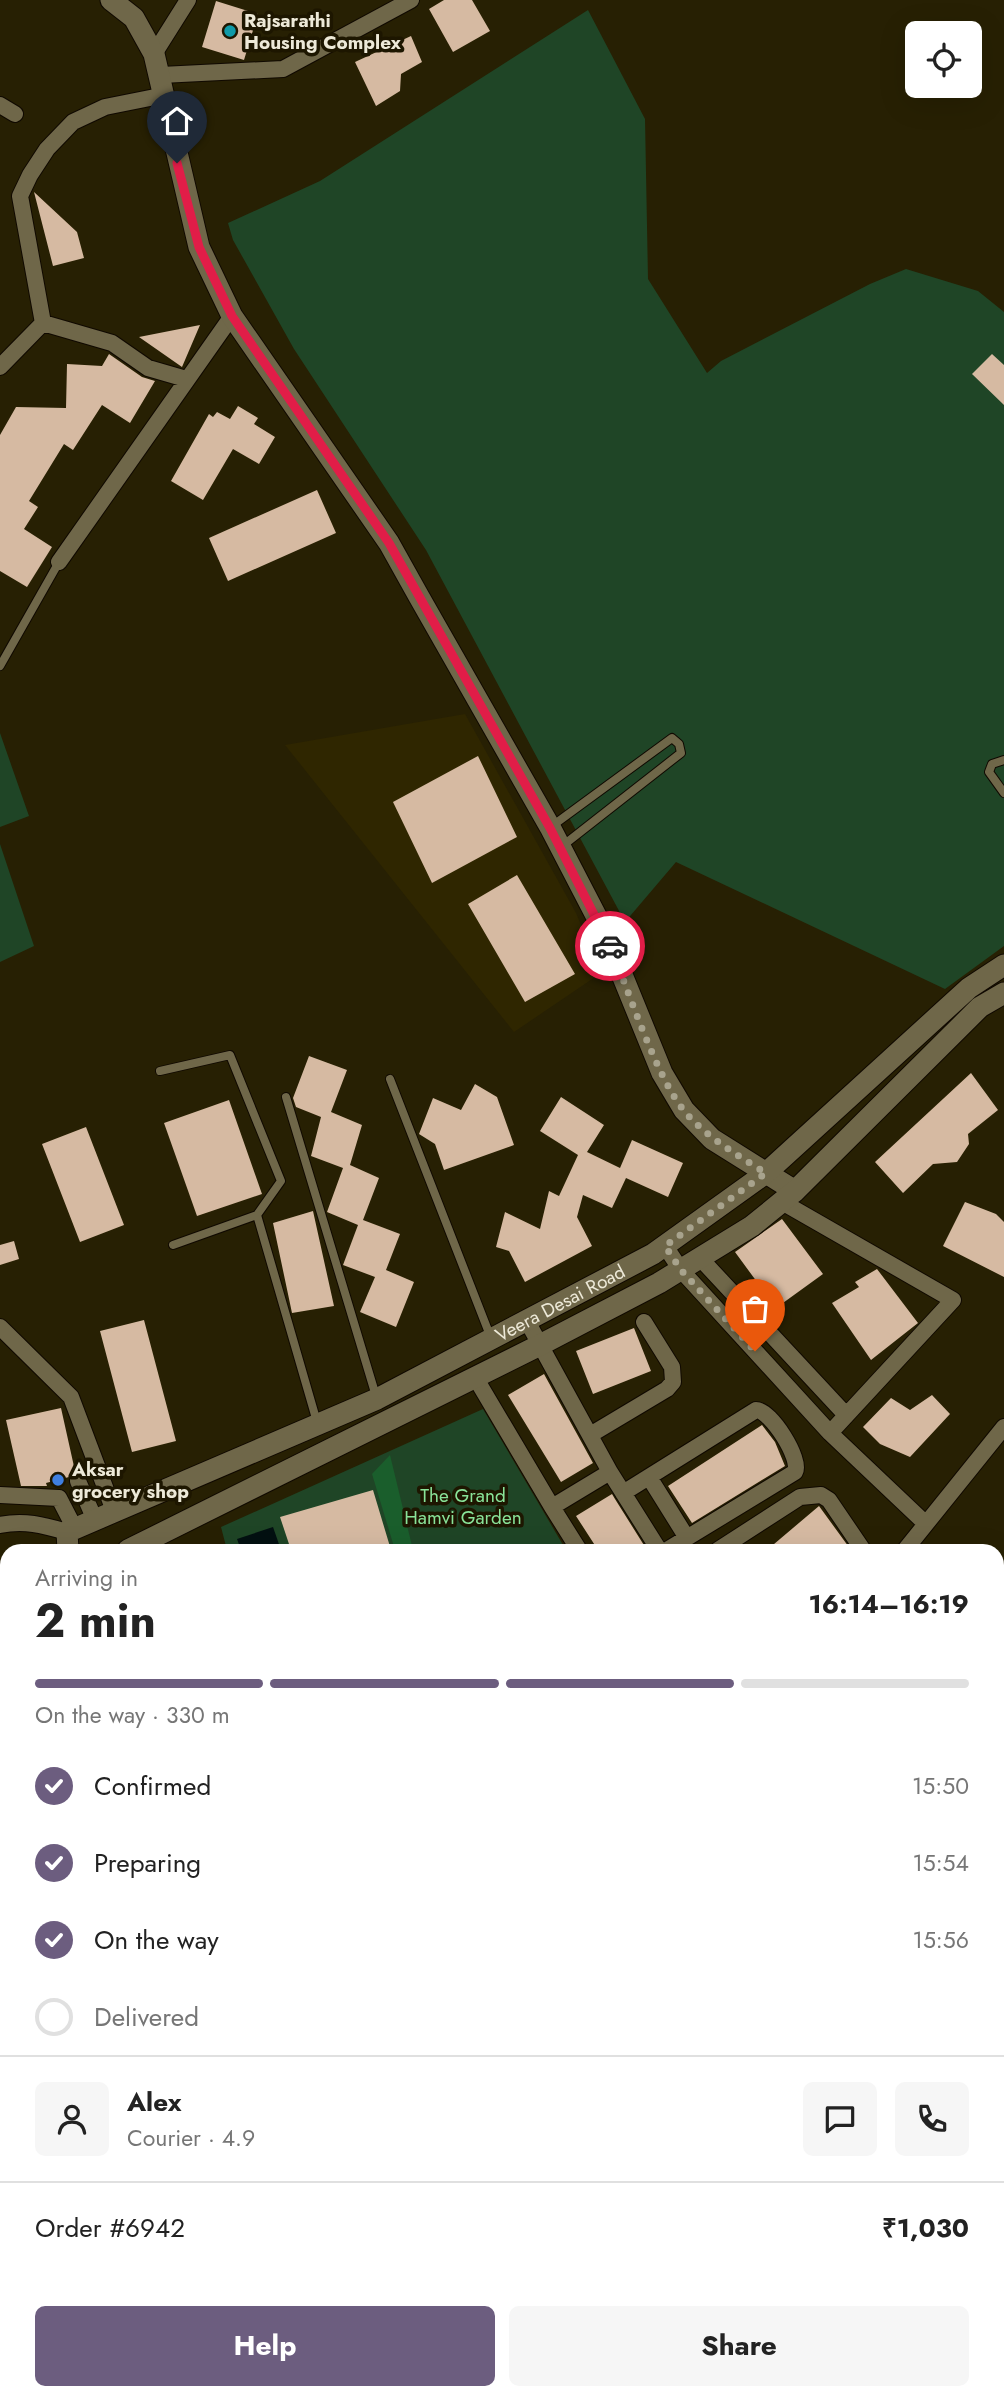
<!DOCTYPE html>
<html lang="en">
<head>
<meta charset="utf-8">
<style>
  :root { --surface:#fff; --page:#f6f6f6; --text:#222; --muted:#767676; --line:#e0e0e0; --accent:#6c5d7f }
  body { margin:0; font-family:Jost,sans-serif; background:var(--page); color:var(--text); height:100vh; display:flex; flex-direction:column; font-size:26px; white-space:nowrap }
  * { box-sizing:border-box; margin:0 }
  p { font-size:23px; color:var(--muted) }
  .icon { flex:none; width:38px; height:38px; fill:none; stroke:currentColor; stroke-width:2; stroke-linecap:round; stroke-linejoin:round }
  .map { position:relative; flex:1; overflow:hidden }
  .details { position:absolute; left:0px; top:1544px; width:1004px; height:856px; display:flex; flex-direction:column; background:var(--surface); border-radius:21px 21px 0 0; box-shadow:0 7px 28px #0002 }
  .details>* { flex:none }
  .buttons { position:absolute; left:905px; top:21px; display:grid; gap:14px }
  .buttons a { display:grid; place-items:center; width:77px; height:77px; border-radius:10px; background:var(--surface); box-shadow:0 7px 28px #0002; font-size:35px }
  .pin { position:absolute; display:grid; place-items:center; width:60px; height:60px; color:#fff; margin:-72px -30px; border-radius:50% 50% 50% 0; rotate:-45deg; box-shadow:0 0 7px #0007 }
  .pin .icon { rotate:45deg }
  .courier { position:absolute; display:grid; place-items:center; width:70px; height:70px; margin:-35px; border:5px solid #e11d48; border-radius:50%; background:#fff; color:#222; box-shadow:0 2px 9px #0007 }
  .summary em { font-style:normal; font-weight:700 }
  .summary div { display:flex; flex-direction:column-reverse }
  .summary { display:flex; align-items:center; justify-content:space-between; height:119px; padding:0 35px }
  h1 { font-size:46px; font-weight:700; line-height:52px }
  .bar { display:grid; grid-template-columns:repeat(4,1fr); gap:10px 7px; align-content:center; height:84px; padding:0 35px }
  .bar i { height:9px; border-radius:5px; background:var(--line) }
  .bar .current { background:var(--accent) }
  .bar p { grid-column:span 4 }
  .line { display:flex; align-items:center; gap:18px; padding:0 35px; border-top:2px solid var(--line) }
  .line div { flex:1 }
  .round { display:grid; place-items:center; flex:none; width:74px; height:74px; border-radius:10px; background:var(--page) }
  ol { padding:0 35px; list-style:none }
  li { display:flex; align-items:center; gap:21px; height:77px }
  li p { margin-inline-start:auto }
  li .icon { padding:7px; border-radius:50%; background:var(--accent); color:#fff; stroke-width:4 }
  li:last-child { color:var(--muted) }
  li i { width:38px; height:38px; border:4px solid var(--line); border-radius:50% }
  .action { display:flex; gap:14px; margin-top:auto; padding:14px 35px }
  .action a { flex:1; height:80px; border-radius:10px; background:var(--accent); color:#fff; font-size:28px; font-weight:700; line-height:80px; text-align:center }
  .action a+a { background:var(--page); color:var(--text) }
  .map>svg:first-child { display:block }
</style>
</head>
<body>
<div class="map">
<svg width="1004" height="2398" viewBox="0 0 1004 2398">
  <rect width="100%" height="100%" fill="#272003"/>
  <path fill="#2f2600" d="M 465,714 L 576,913 L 601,973 L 514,1032 L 285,745 Z"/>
  <path fill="#1f4526" d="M 588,10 L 645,119 L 648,279 L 707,373 L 721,361 L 870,284 L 906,269 L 978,291 L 1004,312 L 1004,946 L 945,989 L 676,862 L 625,922 L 426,550 L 294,349 L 233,240 L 228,223 L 320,181 Z
    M 0,733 L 29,816 L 0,827 Z
    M 0,844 L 34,946 L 0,962 Z
    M 483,1409 L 566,1550 L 227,1550 L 221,1527 Z"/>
  <path fill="#1a5e2c" d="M 390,1455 L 413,1550 L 395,1550 L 372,1474 Z"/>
  <path fill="#031011" d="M 273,1527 L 281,1550 L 241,1550 L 237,1539 Z"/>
  <path fill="#d6baa2" d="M 444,0 L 472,0 L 490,31 L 453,52 L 429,9 Z
    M 216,1 L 258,14 L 244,60 L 202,47 Z
    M 411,36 L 422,62 L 401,74 L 400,91 L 376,106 L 355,62 Z
    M 34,192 L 77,232 L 84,258 L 53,266 Z
    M 200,325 L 182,367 L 139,337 Z
    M 109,354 L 142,377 L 155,381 L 130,423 L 102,405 L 73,450 L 64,444 L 29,501 L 38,507 L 24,529 L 52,547 L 27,587 L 0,571 L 0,435 L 16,407 L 66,408 L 67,364 L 102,366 Z
    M 992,354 L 1004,365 L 1004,405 L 972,374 Z
    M 238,406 L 258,418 L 254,424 L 275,437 L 259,464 L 233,449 L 203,500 L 171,481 L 209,414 L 213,417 L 217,412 L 230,419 Z
    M 317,490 L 336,533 L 228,581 L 209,538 Z
    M 478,756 L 517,837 L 432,883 L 393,802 Z
    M 517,875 L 575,974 L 525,1002 L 468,904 Z
    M 309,1056 L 347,1070 L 331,1112 L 362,1125 L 350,1165 L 379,1178 L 363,1220 L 400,1234 L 386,1270 L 414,1282 L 396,1327 L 360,1312 L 375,1277 L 343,1265 L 358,1225 L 327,1212 L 343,1168 L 311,1156 L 321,1117 L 296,1107 L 293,1098 Z
    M 971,1073 L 998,1110 L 968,1134 L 969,1144 L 957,1162 L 933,1164 L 903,1193 L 875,1162 Z
    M 475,1084 L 497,1097 L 514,1145 L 444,1170 L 435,1144 L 419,1134 L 433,1098 L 461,1110 Z
    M 561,1097 L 604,1125 L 587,1152 L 620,1168 L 632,1140 L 683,1163 L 668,1197 L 626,1178 L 612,1208 L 583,1195 L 577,1217 L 592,1246 L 525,1282 L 509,1251 L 496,1247 L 505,1212 L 540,1229 L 549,1191 L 559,1196 L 578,1155 L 540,1131 Z
    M 229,1100 L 262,1194 L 197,1216 L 164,1123 Z
    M 86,1127 L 124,1225 L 80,1242 L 42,1144 Z
    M 965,1202 L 996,1214 L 1004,1222 L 1004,1277 L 943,1246 Z
    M 313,1211 L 334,1306 L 292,1313 L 273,1223 Z
    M 782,1219 L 823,1274 L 776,1308 L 735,1252 Z
    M 14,1241 L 19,1259 L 0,1265 L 0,1245 Z
    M 877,1269 L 918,1323 L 871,1360 L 832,1303 L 859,1287 L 855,1282 Z
    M 144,1320 L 176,1441 L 132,1452 L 100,1331 Z
    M 634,1328 L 651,1371 L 593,1394 L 576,1351 Z
    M 544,1374 L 593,1463 L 561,1482 L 508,1395 Z
    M 932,1395 L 950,1414 L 910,1457 L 880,1444 L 863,1427 L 891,1398 L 910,1410 Z
    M 61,1408 L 75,1471 L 69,1477 L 46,1483 L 47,1486 L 21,1486 L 6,1420 Z
    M 762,1425 L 775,1442 L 785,1466 L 692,1523 L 668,1486 Z
    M 373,1490 L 391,1550 L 291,1550 L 280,1517 Z
    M 612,1494 L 615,1499 L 647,1550 L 598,1550 L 576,1516 Z
    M 819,1506 L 851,1550 L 767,1550 Z"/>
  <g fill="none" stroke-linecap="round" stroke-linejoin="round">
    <defs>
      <path id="lane" d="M 0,666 L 59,562
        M 1004,760 L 992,764 L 989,772 L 1004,793
        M 552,826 L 672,738 L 679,744 L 681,753 L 561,847
        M 160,1071 L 230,1055 L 281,1181 L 257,1215
        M 390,1079 L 491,1338
        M 286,1097 L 376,1396
        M 173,1245 L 257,1215 L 317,1422
        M 0,1869 L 7,1867"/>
      <path id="street" d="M 154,54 L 188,0
        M 161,75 L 283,69 L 411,0
        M 0,105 L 15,114
        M 43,323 L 20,196 L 30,175 L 47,149 L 73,122 L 105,107 L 165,95
        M 43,323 L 112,343 L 148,368 L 186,379
        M 0,367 L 43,323
        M 59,562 L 232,316
        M 782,1202 L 953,1300 L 830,1433
        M 665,1246 L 681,1270 L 830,1433 L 925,1523
        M 700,1258 L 846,1415
        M 527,1321 L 610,1472 L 659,1550
        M 0,1327 L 71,1397 L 114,1511
        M 475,1377 L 552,1507
        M 590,1435 L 667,1389 L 673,1382 L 672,1367 L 644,1322
        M 649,1477 L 687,1538
        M 78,1481 L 95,1520
        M 623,1493 L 756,1410 C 771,1410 802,1460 795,1472 L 667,1550
        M 0,1495 L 59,1498 L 75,1529
        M 0,1525 C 24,1520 43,1525 67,1532
        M 579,1550 L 552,1507 L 610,1472
        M 718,1550 L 800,1497 L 821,1495 L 829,1500 L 863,1550
        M 905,1550 L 1004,1427
        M 0,1706 L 7,1705
        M 998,1796 L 1004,1802
        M 998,2011 L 1004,2024
        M 998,2171 L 1004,2166
        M 0,2191 L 7,2204
        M 998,2219 L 1004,2217
        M 0,2253 L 7,2267
        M 998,2362 L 1004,2357
        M 68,2392 L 71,2398
        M 113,2392 L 116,2398
        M 307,2392 L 310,2398
        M 360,2392 L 363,2398
        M 183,2398 L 185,2392
        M 524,2398 L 533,2392
        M 944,2398 L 952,2392"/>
      <g id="secondary">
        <path d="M 111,0 L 134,18 L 154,54 L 199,247 L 232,316 L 389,543 L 418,595 L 550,827 L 605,933 L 662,1073 L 684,1110 L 712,1139 L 795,1191"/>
        <path id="s1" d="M 68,1550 L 67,1532 L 377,1399 L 653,1254 L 766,1173 L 969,988 L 1004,965"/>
        <path d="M 128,1550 L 540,1345 L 659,1283 L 752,1226 L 795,1191 L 980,1007 L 1004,993"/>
      </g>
    </defs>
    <use href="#lane" stroke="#100900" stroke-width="10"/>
    <use href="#street" stroke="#100900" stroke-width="18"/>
    <use href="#secondary" stroke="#100900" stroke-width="23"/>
    <use href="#lane" stroke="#6f6749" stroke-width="8"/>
    <use href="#street" stroke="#6f6749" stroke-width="16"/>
    <use href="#secondary" stroke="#6f6749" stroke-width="21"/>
  </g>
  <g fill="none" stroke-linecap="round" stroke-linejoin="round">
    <path stroke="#a8a38d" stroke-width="7" stroke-dasharray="0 12.6" d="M 610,946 C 629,991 656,1077 685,1112 C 708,1138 737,1155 766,1173 L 665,1246 L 681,1270 L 755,1351"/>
    <path stroke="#e11d48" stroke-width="9" d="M 177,163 L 199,247 L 232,316 L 389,543 L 550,828 L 610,946"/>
  </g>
  <circle fill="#0f9aa8" stroke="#1d1600" stroke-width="2.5" cx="230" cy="31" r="7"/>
  <circle fill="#3f7fe0" stroke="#1d1600" stroke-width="2.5" cx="58" cy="1480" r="7"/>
  <g text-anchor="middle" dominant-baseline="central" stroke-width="7" stroke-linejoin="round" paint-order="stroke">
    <g font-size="19" font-weight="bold" fill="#ede9d8" stroke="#1d1600" text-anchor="start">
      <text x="244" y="20">Rajsarathi<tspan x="244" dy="22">Housing Complex</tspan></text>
      <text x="72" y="1469">Aksar<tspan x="72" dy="22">grocery shop</tspan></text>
    </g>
    <g font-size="19" fill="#ede9d8" stroke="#1d1600">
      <text stroke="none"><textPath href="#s1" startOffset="562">Veera Desai Road</textPath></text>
    </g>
    <g font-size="19" fill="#89e398" stroke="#1d1600">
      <text x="463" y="1495">The Grand<tspan x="463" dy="22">Hamvi Garden</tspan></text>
    </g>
  </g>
</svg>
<div class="buttons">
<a><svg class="icon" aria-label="locate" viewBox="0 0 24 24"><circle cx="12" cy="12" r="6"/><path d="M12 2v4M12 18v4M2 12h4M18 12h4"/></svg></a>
</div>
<div class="pin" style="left:755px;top:1351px;background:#ea580c"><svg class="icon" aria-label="bag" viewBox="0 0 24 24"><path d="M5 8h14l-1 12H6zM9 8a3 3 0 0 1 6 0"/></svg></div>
<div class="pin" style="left:177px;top:163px;background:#1f2937"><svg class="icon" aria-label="home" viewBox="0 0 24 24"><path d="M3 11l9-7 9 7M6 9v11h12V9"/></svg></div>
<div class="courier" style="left:610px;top:946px"><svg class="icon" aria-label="car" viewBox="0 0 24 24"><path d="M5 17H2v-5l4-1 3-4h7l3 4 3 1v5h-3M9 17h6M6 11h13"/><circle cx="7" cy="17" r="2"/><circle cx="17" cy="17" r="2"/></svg></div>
<section class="details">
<div class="summary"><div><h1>2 min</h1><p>Arriving in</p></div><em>16:14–16:19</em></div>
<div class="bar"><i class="current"></i><i class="current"></i><i class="current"></i><i></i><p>On the way · 330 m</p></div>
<ol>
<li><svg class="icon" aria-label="check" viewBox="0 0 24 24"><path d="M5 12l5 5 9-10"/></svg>Confirmed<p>15:50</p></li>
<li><svg class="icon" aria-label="check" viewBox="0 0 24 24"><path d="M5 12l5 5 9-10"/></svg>Preparing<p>15:54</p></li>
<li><svg class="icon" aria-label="check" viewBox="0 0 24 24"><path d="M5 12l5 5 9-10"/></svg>On the way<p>15:56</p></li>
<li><i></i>Delivered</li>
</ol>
<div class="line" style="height:126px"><a class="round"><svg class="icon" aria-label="person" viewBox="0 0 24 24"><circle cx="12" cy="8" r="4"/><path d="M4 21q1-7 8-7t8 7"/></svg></a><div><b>Alex</b><p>Courier · 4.9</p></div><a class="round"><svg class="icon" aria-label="chat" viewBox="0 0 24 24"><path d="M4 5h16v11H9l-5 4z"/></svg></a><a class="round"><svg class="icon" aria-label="phone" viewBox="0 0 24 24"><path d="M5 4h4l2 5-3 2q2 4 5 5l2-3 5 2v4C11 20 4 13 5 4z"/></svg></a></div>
<div class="line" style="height:91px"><div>Order #6942</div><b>₹1,030</b></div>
<div class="action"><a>Help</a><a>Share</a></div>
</section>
</div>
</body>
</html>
